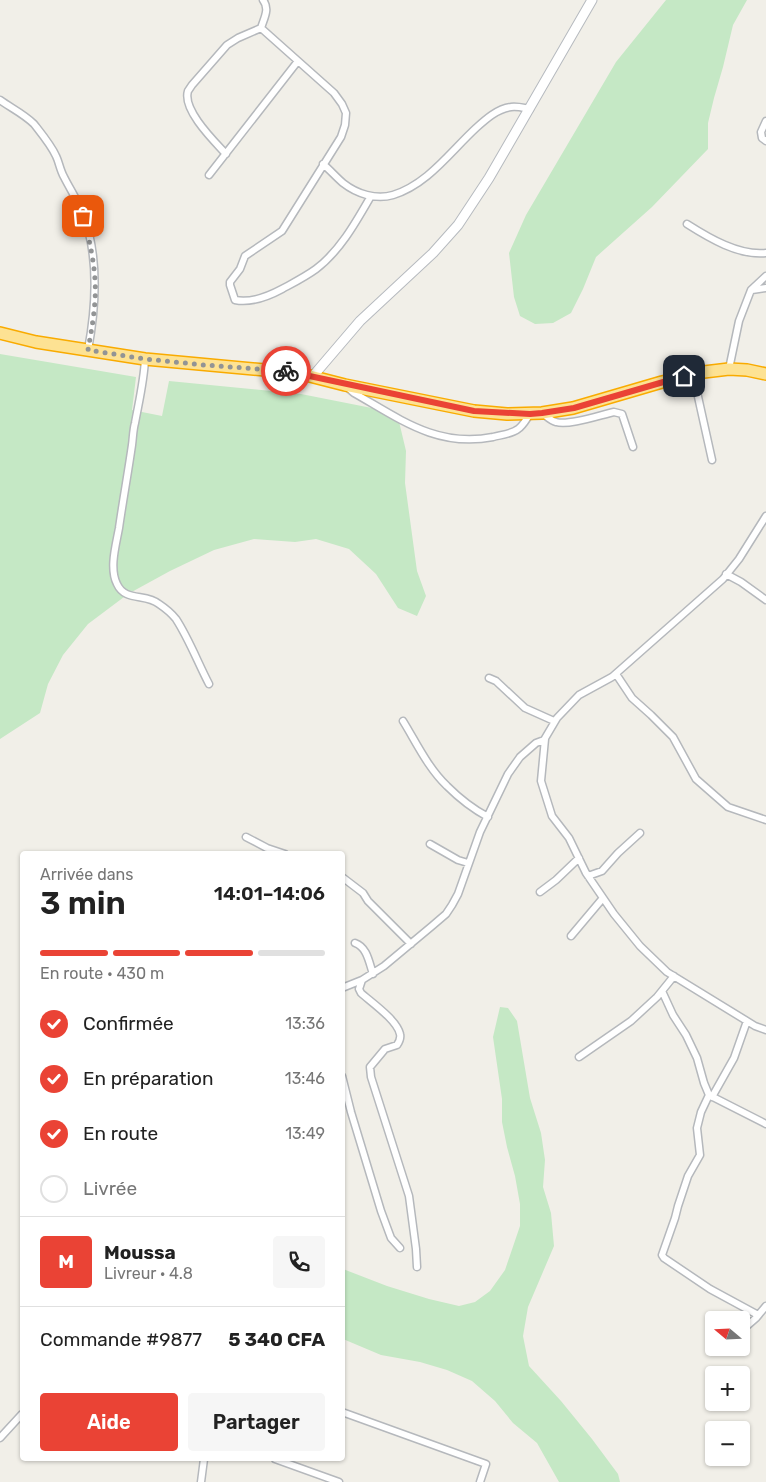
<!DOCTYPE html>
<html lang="fr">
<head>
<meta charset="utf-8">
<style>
  :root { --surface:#fff; --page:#f6f6f6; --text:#222; --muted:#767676; --line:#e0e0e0; --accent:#ea4335 }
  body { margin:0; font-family:Rubik,sans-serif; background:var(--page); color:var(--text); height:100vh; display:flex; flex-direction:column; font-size:19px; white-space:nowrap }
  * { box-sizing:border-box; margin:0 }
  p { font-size:16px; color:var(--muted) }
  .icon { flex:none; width:28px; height:28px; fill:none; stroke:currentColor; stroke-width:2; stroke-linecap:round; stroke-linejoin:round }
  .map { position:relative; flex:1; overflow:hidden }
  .sheet { position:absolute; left:20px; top:851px; width:325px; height:610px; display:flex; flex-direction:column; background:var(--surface); border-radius:5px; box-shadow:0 1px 4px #0004 }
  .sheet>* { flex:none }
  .needle { width:32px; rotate:289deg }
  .buttons { position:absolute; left:705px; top:1311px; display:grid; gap:10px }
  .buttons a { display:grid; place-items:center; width:45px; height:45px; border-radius:5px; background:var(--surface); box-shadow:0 1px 4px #0004; font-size:25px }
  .pin { position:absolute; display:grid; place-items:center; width:42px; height:42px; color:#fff; margin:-21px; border-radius:10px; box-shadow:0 2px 8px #0006 }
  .courier { position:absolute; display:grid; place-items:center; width:50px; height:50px; margin:-25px; border:4px solid #ea4335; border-radius:50%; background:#fff; color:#222; box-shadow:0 1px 6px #0007 }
  .headline em { font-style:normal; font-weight:600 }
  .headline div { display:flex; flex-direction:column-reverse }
  .headline { display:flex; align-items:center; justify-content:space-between; height:85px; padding:0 20px }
  h1 { font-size:32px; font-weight:600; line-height:38px }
  .bar { display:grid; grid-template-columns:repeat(4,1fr); gap:8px 5px; align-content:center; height:60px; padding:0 20px }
  .bar i { height:6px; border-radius:4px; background:var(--line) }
  .bar .active { background:var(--accent) }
  .bar p { grid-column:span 4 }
  .line { display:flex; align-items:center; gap:12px; padding:0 20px; border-top:1px solid var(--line) }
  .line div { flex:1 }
  .round { display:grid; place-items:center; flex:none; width:52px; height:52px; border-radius:5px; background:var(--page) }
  ol { padding:0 20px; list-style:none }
  li { display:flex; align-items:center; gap:15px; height:55px }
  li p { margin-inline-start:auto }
  li .icon { padding:5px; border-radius:50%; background:var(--accent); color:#fff; stroke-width:4 }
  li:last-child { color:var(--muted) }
  li i { width:28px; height:28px; border:2px solid var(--line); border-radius:50% }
  .primary-button { display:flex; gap:10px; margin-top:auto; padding:10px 20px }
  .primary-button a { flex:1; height:58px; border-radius:5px; background:var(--accent); color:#fff; font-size:20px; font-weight:600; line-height:58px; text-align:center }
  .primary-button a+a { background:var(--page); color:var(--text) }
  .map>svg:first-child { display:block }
</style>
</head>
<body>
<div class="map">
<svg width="766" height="1482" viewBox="0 0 766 1482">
  <rect width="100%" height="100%" fill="#f1efe8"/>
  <path fill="#c5e8c5" d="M 666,0 L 747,0 L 733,25 L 723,67 L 714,98 L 708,123 L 708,149 L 652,207 L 596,257 L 583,289 L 571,313 L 553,323 L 535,324 L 520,316 L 514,297 L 509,253 L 526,215 L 616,62 Z
    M 0,354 L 136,377 L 132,410 L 162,416 L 169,381 L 301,394 L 397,413 L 406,451 L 405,483 L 417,571 L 426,596 L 417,616 L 398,608 L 376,574 L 349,549 L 316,539 L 295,542 L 254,539 L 214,550 L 170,571 L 128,594 L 88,624 L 63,655 L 48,684 L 40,713 L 0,739 Z
    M 500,1007 L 508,1008 L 517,1021 L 530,1098 L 541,1133 L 545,1160 L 543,1187 L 551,1213 L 554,1246 L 528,1307 L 523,1336 L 529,1366 L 561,1401 L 592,1439 L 618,1474 L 620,1482 L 559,1482 L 537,1443 L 513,1423 L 495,1401 L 472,1381 L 447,1370 L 420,1362 L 381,1355 L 343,1339 L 343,1269 L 387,1286 L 429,1299 L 459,1306 L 475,1302 L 490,1291 L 505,1270 L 520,1226 L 520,1204 L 515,1176 L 507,1147 L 502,1122 L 502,1099 L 493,1037 Z"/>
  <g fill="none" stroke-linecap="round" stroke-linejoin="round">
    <defs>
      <path id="street" d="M 261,28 L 334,93 L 342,104 L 346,113 L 345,125 L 341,137 L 282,231 L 245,256 L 240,269 L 230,282 L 230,285 L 235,300 C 250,303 269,296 282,289 C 293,283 305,277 316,269 C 340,251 356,222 371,196
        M 0,100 C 11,108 24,114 34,124 C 41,133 51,145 56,156 C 59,162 60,170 64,177 C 70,189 78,201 83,214 C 99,256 96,307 88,350
        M 766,121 L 761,132 L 762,138 L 766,141
        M 226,154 C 215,142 182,110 188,91 C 188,91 192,85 192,85 L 227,45 L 238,38 L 261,28 C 264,18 270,9 263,0
        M 323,164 C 330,170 336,177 343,183 C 357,194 376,200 393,195 C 428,184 450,152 476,128 C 486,119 497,109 511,107 C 517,106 524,108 530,109
        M 209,175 L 298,61
        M 687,224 C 709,238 739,256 766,253
        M 752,290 L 766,288
        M 145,359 C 144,381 139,401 135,423 C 133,430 133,438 132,445 C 128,473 123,500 119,528 C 116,545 109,568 117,584 C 125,602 146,593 159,604 C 165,608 172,614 176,619 C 189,639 198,663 209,684
        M 729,369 L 739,321 L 751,290 L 766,276
        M 693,374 L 712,460
        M 347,387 L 354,393 C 400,419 437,448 493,437 C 500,435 512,434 518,429 C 523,426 527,418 530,414
        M 542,413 C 546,416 551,421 556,422 C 569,426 600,415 614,412 L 622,414 L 633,447
        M 726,574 L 741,582 L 766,600
        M 616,674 L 632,698 L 651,715 L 673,737 L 696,779 L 728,807 L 766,820
        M 489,678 L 496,681 L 525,708 L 554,721
        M 403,721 C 416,742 428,768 447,786 C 459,798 473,809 488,817
        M 545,739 L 541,781 L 552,816 L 569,838 L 586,873 L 614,914 L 640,946 L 667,972 L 755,1026 L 766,1030
        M 246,837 L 267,848 L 285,854
        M 430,844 L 458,860 L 468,863
        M 588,876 L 602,871 L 618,853 L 640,833
        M 342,877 L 363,893 L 368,901 L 411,944
        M 540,892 L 556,880 L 579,858
        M 571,936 L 603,898
        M 355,943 C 367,947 369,962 373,974
        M 342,988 L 362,980
        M 662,991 L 673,1015 L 686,1035 L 697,1058 L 704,1083 L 709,1095 L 766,1124
        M 579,1057 L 631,1021 L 657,997 L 674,976
        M 342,1076 L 351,1112 L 381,1211 L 391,1238 L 400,1248
        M 709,1095 L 701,1112 L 697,1128 L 700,1155 L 688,1176 L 678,1206 L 675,1218 L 662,1255 L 664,1258 L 710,1289 L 758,1315
        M 712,1097 L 734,1058 L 747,1021
        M 417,1267 L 416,1249 L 409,1196 L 371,1077 L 370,1067 L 385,1049 L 397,1045 C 399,1042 401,1038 400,1034 C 397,1020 371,1002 361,993 L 359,989 L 362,980 L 384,966 L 432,926 L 446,914 L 452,905 L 458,894 L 480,832 L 508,774 L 520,757 L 536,743 L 544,740 L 557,718 L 579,695 L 612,677 L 723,579 L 739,559 L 766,516
        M 741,1331 L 756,1318 L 766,1306
        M 342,1412 L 486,1464 L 480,1482
        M 0,1438 L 22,1414
        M 275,1459 L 339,1482
        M 201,1482 L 204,1459"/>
      <path id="secondary" d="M 313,376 L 360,321 L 433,253 L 458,225 L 489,178 L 592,0"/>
      <path id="highway" d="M 0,333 L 36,342 L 145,359 L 298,373 L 345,385 L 474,411 L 507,414 L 542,413 L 573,408 L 662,382 L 704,372 L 729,369 L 747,370 L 766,374"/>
    </defs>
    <use href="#street" stroke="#b5b8bc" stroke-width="9"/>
    <use href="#secondary" stroke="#b6babf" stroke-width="11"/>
    <use href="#highway" stroke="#f9ab00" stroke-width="14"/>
    <use href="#street" stroke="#fff" stroke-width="6"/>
    <use href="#secondary" stroke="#fff" stroke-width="9"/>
    <use href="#highway" stroke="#fde293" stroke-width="11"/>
  </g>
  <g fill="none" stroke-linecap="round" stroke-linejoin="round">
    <path stroke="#929495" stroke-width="5" stroke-dasharray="0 9" d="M 83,216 C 90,242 97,272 95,300 C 94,317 91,333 88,350 L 145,359 L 204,365 L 286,371"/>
    <path stroke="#ea4335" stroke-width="6" d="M 286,371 L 474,411 L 530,414 L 542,413 L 574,408 L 684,376"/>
  </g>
</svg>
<div class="buttons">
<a><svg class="needle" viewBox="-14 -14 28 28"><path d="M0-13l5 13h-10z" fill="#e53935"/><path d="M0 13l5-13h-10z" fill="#767676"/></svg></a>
<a>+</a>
<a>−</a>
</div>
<div class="pin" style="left:83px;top:216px;background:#ea580c"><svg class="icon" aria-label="bag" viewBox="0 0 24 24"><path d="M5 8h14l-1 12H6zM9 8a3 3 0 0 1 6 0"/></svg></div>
<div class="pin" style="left:684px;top:376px;background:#1f2937"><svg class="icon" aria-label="home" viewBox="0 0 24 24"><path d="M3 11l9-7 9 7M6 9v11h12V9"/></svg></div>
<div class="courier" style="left:286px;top:371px"><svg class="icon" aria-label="bike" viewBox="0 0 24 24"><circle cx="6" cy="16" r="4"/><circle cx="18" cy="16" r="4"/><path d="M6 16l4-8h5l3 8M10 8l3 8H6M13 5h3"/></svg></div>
<section class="sheet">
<div class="headline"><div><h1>3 min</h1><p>Arrivée dans</p></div><em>14:01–14:06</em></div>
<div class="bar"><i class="active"></i><i class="active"></i><i class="active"></i><i></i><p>En route · 430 m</p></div>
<ol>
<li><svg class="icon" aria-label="check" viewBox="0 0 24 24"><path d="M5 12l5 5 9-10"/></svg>Confirmée<p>13:36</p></li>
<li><svg class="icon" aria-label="check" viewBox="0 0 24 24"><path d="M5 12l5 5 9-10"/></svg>En préparation<p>13:46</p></li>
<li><svg class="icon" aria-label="check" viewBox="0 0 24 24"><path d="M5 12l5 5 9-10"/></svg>En route<p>13:49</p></li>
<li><i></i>Livrée</li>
</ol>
<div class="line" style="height:90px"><b class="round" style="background:var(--accent);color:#fff">M</b><div><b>Moussa</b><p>Livreur · 4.8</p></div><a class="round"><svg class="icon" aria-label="phone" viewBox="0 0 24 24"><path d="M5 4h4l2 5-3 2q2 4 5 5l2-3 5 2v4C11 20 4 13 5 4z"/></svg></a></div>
<div class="line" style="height:65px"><div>Commande #9877</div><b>5 340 CFA</b></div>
<div class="primary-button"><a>Aide</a><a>Partager</a></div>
</section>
</div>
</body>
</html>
